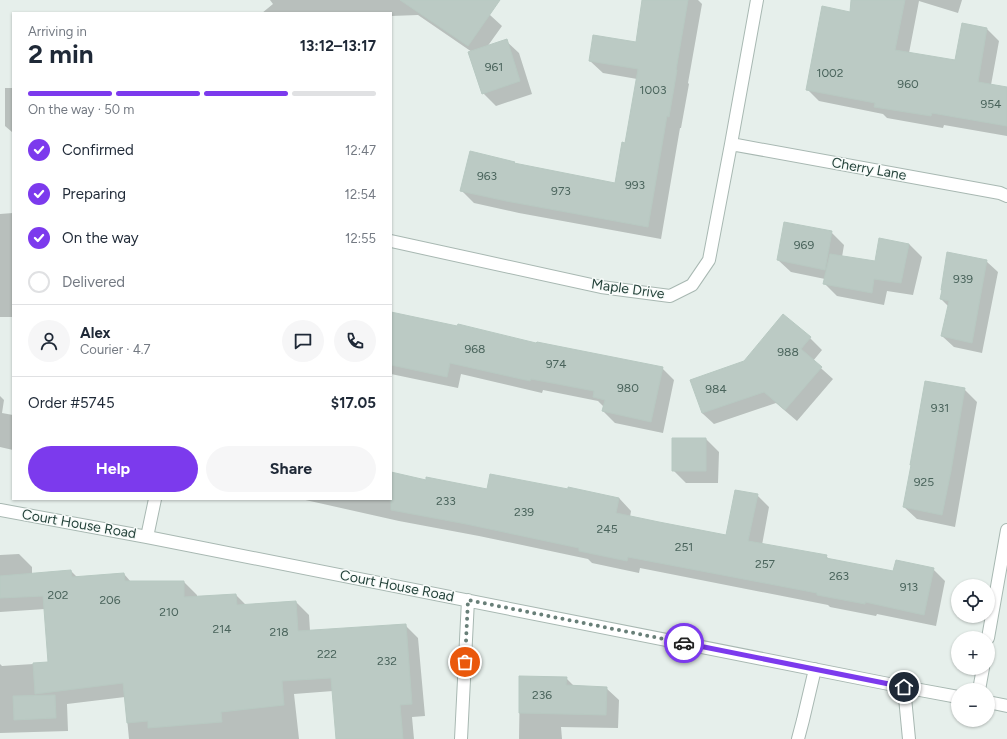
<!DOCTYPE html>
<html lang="en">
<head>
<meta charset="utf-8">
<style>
  :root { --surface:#fff; --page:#f6f6f7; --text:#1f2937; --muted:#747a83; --line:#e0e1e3; --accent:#7c3aed }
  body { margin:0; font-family:Figtree,sans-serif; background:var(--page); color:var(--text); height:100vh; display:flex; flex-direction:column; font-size:15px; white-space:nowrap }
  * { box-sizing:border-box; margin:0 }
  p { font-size:13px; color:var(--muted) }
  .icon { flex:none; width:22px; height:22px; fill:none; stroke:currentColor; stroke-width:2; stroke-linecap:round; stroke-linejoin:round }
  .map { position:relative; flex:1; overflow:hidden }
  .side { position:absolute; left:12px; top:12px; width:380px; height:488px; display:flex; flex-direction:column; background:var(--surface); border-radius:0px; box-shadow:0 1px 3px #0004 }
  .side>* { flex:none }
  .controls { position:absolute; left:951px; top:579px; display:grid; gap:8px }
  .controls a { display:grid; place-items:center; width:44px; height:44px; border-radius:50%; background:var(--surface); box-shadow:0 1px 3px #0004; font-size:20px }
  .pin { position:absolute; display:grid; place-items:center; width:34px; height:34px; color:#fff; margin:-17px; border:2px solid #fff; border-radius:50%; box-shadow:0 1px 4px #0007 }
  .courier { position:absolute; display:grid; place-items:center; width:40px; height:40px; margin:-20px; border:3px solid #7c3aed; border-radius:50%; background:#fff; color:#222; box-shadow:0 1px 5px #0007 }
  .overview em { font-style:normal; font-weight:700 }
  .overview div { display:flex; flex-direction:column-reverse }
  .overview { display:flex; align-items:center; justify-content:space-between; height:68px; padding:0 16px }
  h1 { font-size:26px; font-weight:700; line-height:30px }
  .bar { display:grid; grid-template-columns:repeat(4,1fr); gap:6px 4px; align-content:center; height:48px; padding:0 16px }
  .bar i { height:5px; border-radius:3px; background:var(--line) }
  .bar .active { background:var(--accent) }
  .bar p { grid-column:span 4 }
  .line { display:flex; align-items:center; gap:10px; padding:0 16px; border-top:1px solid var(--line) }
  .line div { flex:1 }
  .round { display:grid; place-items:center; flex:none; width:42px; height:42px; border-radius:21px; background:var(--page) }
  ol { padding:0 16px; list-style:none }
  li { display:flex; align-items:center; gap:12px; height:44px }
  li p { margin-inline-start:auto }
  li .icon { padding:4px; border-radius:50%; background:var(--accent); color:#fff; stroke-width:4 }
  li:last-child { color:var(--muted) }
  li i { width:22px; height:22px; border:2px solid var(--line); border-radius:50% }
  .action { display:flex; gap:8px; margin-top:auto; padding:8px 16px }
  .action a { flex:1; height:46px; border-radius:24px; background:var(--accent); color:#fff; font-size:16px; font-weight:700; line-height:46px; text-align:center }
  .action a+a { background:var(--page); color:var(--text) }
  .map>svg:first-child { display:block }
</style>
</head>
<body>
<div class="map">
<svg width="1007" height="739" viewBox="0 0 1007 739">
  <rect width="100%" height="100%" fill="#e6efeb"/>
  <path fill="#0003" d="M 270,0 L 468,0 L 490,15 L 502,26 L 487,47 L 506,41 L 519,53 L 532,94 L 496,106 L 483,93 L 472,52 L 418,15 L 391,16 L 391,13 L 262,13 L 273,4 Z
    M 643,0 L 698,0 L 702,4 L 688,83 L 689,84 L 681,128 L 680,128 L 661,239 L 519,213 L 474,203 L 461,190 L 514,163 L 516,165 L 616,184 L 626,144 L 637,79 L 603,73 L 590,61 L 637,43 Z
    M 879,0 L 962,0 L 958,13 L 919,1 L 909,53 L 956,61 L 987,29 L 999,41 L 991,85 L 1007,88 L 1007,136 L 944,125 L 943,128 L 887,118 L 883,114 L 819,101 L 807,89 L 873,18 Z
    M 5,88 L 13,88 L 13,132 L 12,132 L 5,126 Z
    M 13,213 L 13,317 L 0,317 L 0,214 Z
    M 831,232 L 844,245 L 842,257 L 875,262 L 909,244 L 922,257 L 913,295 L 887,291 L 884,305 L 837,296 L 825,284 L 825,279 L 791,272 L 778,260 Z
    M 986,261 L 998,272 L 982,353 L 954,347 L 942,336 L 949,307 L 941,299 Z
    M 391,313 L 537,344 L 662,368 L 674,380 L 663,433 L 615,423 L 603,411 L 604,407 L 598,401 L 543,390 L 542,393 L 461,374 L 458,388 L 391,374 Z
    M 810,338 L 822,350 L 813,361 L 833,379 L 797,421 L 776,403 L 714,424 L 702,413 Z
    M 964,389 L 977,402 L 955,527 L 917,519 L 904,507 Z
    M 0,396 L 4,400 L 2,413 L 13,415 L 13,450 L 0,447 Z
    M 706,439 L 719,452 L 718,483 L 686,483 L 673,470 Z
    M 391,473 L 426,481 L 488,490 L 619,498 L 631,511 L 630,517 L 727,536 L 757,495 L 769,507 L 762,545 L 826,556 L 829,559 L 894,572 L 933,569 L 945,581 L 936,626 L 877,614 L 876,616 L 830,607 L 828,605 L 640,568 L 639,573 L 592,563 L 588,559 L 479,536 L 399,521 L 301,499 L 300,500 L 294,499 L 391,499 Z
    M 19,554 L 32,567 L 32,574 L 71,571 L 78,578 L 124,574 L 131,582 L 184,582 L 197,595 L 197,597 L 236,595 L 246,605 L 296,602 L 309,615 L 310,631 L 405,625 L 418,638 L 425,716 L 412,717 L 414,739 L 337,739 L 333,691 L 294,694 L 299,739 L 129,739 L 125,697 L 67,704 L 68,731 L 0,733 L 0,664 L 2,666 L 49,663 L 45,609 L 0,612 L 0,555 Z
    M 520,677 L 566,678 L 575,687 L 606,688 L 619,700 L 618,728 L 561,727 L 562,739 L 519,739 Z"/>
  <path fill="#bbcac4" stroke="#b8c9c2" d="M 400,0 L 500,0 L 468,46 Z
    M 642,0 L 688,0 L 676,70 L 677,70 L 669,117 L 667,116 L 648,227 L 506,201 L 460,191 L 470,151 L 515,162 L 514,163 L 615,183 L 622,142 L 625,143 L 638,69 L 589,61 L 593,35 L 636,42 Z
    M 851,0 L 905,0 L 895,50 L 955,60 L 962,23 L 987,28 L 978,82 L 1007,87 L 1007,126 L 932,113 L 931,116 L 874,107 L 875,103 L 806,90 L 822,6 L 850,12 Z
    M 507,39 L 520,81 L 482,94 L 468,52 Z
    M 784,222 L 832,231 L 825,270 L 777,260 Z
    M 879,238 L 909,244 L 901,283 L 874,279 L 872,293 L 823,284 L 830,254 L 875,261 Z
    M 947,252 L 987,260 L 972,343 L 941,336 L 949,301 L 940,299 L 942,290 L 941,290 Z
    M 391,312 L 457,326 L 458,324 L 536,343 L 537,342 L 663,367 L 651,422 L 602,411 L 605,400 L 593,397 L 594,391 L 531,379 L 530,381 L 450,363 L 447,377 L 391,365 Z
    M 783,314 L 811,337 L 801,349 L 822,367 L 785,410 L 764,392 L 702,413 L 690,380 L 744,361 Z
    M 925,381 L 965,388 L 951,471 L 942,515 L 903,507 L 911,465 L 910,465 Z
    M 672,438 L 706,438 L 706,471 L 672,471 Z
    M 391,472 L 426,480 L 426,477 L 487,489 L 490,474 L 568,489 L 568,487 L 619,498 L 616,513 L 659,522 L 726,535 L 735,490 L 758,494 L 748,541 L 827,555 L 826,558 L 893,571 L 896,560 L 934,568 L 924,615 L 865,602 L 865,604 L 817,595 L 817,593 L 628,557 L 627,561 L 579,551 L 579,548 L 466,524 L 391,510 Z
    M 71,570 L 72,577 L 124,573 L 125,581 L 184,581 L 184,597 L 236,594 L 237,605 L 296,601 L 298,631 L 406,624 L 412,704 L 400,705 L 403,739 L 336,739 L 331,678 L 282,681 L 284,705 L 221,712 L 222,722 L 148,728 L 148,721 L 127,723 L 123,683 L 35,694 L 33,663 L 48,662 L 43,596 L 0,598 L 0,576 Z
    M 519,676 L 567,677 L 566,685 L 607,687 L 606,715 L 519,713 Z
    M 55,695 L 56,718 L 14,720 L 13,696 Z"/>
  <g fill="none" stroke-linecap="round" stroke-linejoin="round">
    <defs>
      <path id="minor" d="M 731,144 L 1000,193 L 1007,196
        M 391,241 L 601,287 L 670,296 L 692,285 L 709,260 L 731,144 L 757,0
        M 0,510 L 147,537 L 904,687 L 958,697
        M 147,537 L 155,499
        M 988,638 L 1007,530
        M 904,687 L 909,739
        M 979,690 L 983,668
        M 988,702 L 1007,706
        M 461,739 L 468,600
        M 798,739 L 803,720 L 815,669"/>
    </defs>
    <use href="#minor" stroke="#a8b8b2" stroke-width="14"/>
    <use href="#minor" stroke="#fff" stroke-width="12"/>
  </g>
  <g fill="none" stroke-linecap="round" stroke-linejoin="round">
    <path stroke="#687f78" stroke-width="4" stroke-dasharray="0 7.2" d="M 465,662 L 468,600 L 684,643"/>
    <path stroke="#7c3aed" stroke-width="5" d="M 684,643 L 904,687"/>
  </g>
  <g text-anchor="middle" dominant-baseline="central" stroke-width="3" stroke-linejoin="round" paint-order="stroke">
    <g font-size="12" fill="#4a645c">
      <text x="494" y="67">961</text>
      <text x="830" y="73">1002</text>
      <text x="908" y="84">960</text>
      <text x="653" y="90">1003</text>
      <text x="991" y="104">954</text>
      <text x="487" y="176">963</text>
      <text x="635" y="185">993</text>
      <text x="561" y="191">973</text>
      <text x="804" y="245">969</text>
      <text x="963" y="279">939</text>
      <text x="475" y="349">968</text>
      <text x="788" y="352">988</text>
      <text x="556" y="364">974</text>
      <text x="628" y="388">980</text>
      <text x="716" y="389">984</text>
      <text x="940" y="408">931</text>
      <text x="924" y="482">925</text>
      <text x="446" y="501">233</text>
      <text x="524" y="512">239</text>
      <text x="607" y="529">245</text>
      <text x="684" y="547">251</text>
      <text x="765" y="564">257</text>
      <text x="839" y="576">263</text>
      <text x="909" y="587">913</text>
      <text x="58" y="595">202</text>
      <text x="110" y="600">206</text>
      <text x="169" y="612">210</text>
      <text x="222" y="629">214</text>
      <text x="279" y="632">218</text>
      <text x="327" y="654">222</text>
      <text x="387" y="661">232</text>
      <text x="542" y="695">236</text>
    </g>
    <g font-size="14" fill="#24423a" stroke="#f7fbf9">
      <text transform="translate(869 169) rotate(10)">Cherry Lane</text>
      <text transform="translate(628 289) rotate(8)">Maple Drive</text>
      <text transform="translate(79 524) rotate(10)">Court House Road</text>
      <text transform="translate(397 586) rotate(11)">Court House Road</text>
    </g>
  </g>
</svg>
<div class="controls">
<a><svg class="icon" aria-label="locate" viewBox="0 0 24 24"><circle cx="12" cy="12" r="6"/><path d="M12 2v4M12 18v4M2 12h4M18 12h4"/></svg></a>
<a>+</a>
<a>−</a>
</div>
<div class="pin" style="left:465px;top:662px;background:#ea580c"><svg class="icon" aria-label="bag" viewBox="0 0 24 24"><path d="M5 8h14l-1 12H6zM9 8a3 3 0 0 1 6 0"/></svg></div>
<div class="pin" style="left:904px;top:687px;background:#1f2937"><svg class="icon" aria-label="home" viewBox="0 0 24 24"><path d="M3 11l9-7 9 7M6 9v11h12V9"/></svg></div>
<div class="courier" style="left:684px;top:643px"><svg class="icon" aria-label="car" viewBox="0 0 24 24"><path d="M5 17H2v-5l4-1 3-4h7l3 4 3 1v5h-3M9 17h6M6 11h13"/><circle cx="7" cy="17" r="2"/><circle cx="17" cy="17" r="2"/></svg></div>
<section class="side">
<div class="overview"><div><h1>2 min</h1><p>Arriving in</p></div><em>13:12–13:17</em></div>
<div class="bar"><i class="active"></i><i class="active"></i><i class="active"></i><i></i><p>On the way · 50 m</p></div>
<ol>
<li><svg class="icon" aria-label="check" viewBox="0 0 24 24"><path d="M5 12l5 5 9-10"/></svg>Confirmed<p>12:47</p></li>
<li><svg class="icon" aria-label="check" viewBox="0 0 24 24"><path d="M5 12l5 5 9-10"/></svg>Preparing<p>12:54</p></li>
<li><svg class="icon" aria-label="check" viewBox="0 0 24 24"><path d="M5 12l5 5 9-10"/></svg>On the way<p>12:55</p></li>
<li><i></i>Delivered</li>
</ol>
<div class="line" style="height:72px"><a class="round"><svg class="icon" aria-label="person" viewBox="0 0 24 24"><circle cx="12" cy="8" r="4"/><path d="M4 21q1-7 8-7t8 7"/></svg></a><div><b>Alex</b><p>Courier · 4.7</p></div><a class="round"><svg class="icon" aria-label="chat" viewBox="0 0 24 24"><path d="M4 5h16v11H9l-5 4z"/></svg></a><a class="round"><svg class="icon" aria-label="phone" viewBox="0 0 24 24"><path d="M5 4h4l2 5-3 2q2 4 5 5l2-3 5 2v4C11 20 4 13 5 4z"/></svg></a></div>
<div class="line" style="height:52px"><div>Order #5745</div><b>$17.05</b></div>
<div class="action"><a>Help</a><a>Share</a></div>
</section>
</div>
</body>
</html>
